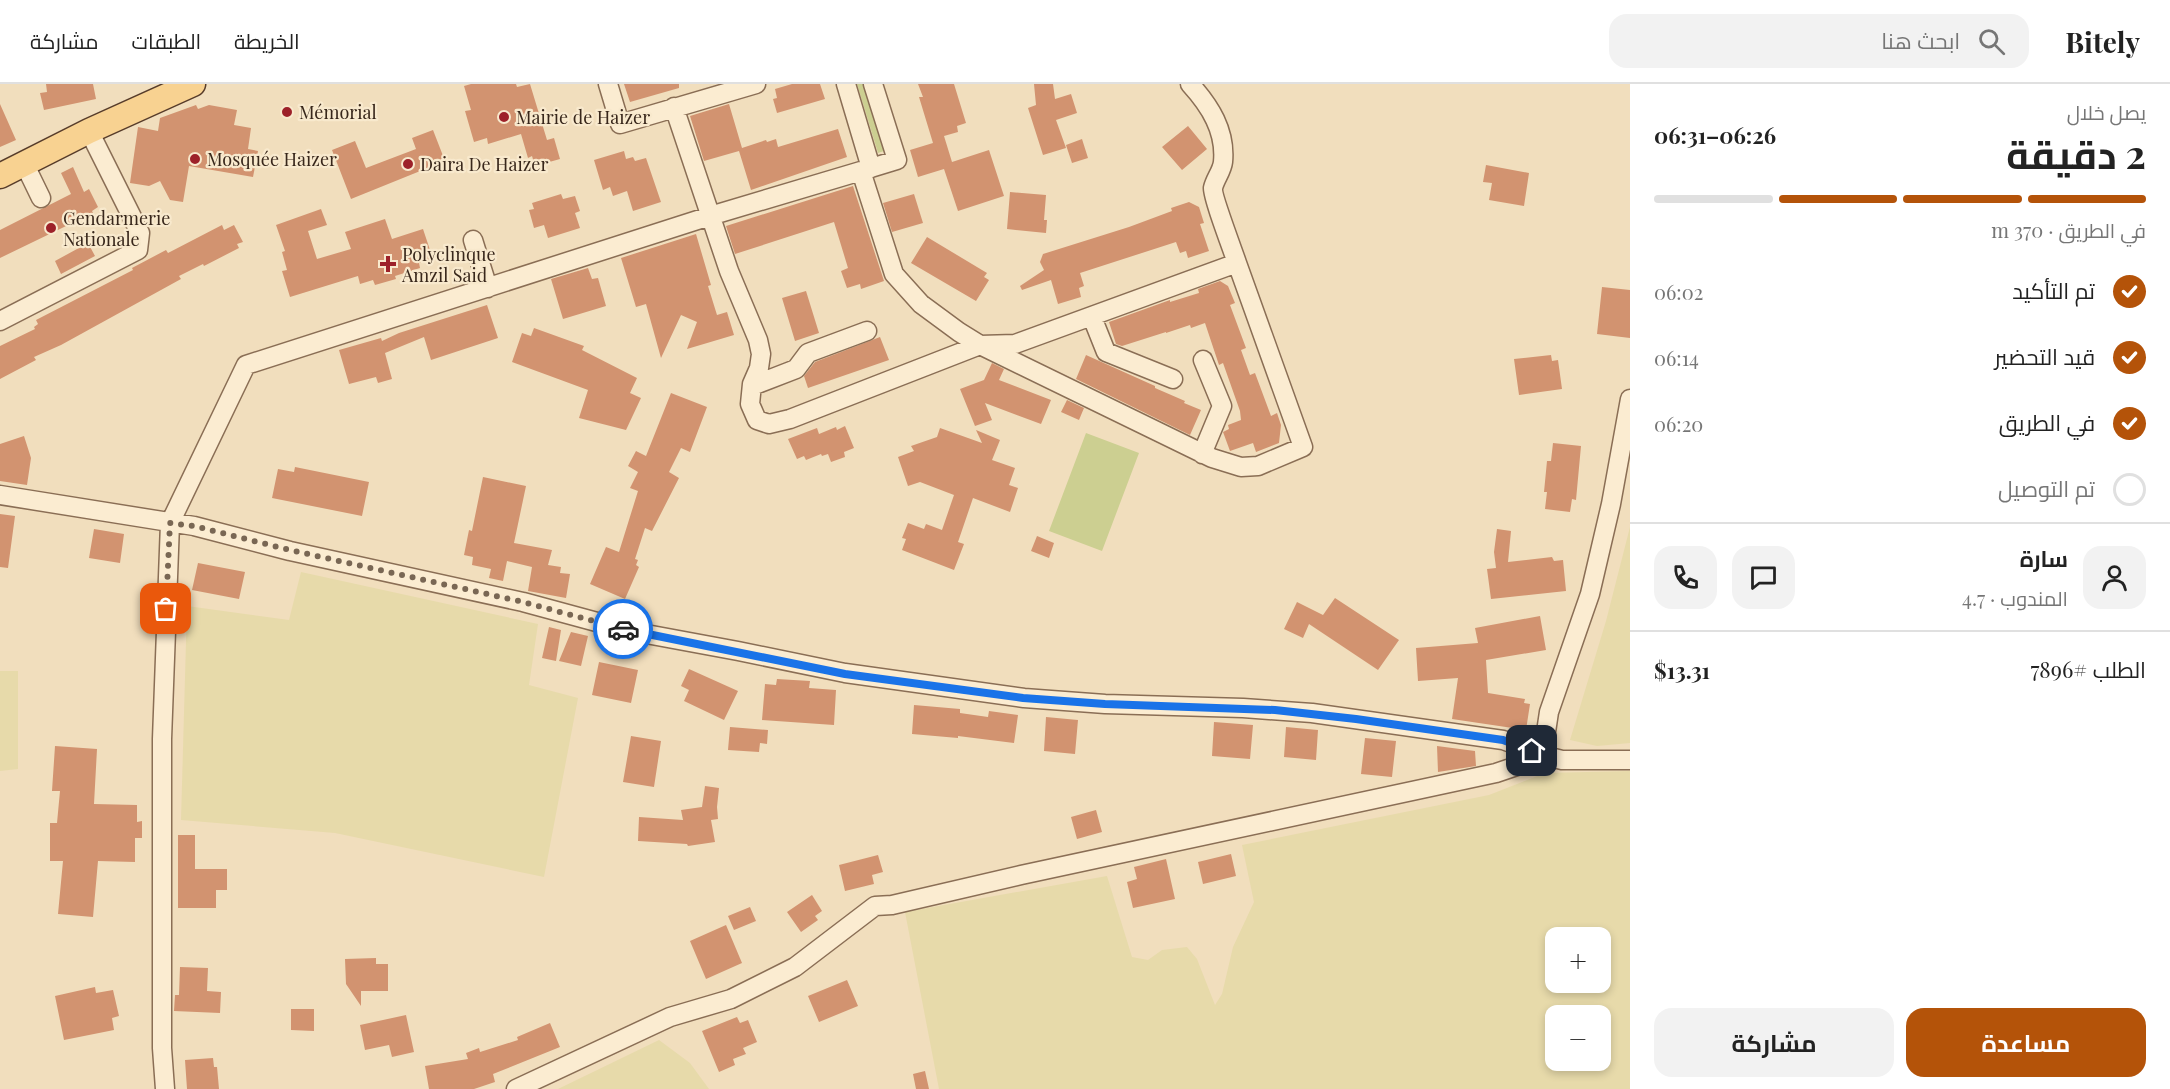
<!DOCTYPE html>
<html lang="ar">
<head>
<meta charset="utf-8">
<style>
  :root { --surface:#fff; --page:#f2f2f2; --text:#222; --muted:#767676; --line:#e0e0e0; --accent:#b45309 }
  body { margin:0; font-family:"Playfair Display",Cairo,serif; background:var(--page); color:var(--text); direction:rtl; height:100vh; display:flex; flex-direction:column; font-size:22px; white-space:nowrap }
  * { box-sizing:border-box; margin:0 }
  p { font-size:20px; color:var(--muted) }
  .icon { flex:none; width:33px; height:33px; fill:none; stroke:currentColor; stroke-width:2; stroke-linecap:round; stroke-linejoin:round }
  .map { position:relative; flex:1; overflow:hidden; direction:ltr }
  .panel { display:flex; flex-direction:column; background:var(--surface); width:540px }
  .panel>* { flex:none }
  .fabs { position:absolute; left:1545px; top:843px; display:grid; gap:12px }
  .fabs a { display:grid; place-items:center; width:66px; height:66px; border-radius:12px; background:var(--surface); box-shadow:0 3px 9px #0003; font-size:30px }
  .pin { position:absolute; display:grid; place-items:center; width:51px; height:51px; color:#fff; margin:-26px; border-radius:12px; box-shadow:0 3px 9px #0006 }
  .courier { position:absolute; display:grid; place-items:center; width:60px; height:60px; margin:-30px; border:4px solid #1a73e8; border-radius:50%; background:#fff; color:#222; box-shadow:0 2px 8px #0007 }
  .overview em { font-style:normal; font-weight:700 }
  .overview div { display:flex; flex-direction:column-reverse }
  .overview { display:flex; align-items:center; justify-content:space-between; height:102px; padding:0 24px }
  h1 { font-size:39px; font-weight:700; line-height:45px }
  .bar { display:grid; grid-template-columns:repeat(4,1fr); gap:9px 6px; align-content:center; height:72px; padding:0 24px }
  .bar i { height:8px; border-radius:4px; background:var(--line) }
  .bar .selected { background:var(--accent) }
  .bar p { grid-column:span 4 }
  .line { display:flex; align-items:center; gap:15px; padding:0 24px; border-top:2px solid var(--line) }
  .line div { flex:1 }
  .round { display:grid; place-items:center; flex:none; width:63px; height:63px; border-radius:18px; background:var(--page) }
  ol { padding:0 24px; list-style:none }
  li { display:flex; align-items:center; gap:18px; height:66px }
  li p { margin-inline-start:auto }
  li .icon { padding:6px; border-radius:50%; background:var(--accent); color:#fff; stroke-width:4 }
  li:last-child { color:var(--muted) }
  li i { width:33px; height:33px; border:3px solid var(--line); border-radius:50% }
  .action { display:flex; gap:12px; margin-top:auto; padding:12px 24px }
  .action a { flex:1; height:69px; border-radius:18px; background:var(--accent); color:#fff; font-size:24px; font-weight:700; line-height:69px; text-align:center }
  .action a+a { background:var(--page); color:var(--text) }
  header { display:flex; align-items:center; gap:36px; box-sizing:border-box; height:84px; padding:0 30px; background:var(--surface); border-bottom:2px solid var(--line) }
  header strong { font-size:28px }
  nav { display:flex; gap:33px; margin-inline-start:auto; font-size:21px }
  .search { width:420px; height:54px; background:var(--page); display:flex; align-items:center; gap:15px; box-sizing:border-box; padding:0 21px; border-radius:18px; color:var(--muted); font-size:22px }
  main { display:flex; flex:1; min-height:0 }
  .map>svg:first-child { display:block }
</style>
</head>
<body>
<header>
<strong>Bitely</strong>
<div class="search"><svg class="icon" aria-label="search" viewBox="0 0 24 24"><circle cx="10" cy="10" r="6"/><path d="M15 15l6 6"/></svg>ابحث هنا</div>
<nav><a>الخريطة</a><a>الطبقات</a><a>مشاركة</a></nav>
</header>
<main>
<section class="panel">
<div class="overview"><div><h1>2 دقيقة</h1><p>يصل خلال</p></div><em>06:26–06:31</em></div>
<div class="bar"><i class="selected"></i><i class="selected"></i><i class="selected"></i><i></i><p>في الطريق · 370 m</p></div>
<ol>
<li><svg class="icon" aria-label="check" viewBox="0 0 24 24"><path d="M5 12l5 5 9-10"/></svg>تم التأكيد<p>06:02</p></li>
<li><svg class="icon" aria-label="check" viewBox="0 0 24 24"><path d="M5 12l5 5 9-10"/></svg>قيد التحضير<p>06:14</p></li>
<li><svg class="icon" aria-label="check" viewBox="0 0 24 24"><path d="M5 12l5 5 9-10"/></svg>في الطريق<p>06:20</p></li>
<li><i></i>تم التوصيل</li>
</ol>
<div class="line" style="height:108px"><a class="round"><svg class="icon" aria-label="person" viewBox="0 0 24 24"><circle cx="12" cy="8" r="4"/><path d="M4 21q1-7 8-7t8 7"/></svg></a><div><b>سارة</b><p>المندوب · 4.7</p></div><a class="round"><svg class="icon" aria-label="chat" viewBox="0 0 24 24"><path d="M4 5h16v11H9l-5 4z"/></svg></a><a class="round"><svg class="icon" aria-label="phone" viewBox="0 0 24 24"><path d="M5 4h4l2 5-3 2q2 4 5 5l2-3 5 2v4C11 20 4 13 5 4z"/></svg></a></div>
<div class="line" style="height:78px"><div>الطلب #7896</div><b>$13.31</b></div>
<div class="action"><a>مساعدة</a><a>مشاركة</a></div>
</section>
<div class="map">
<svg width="1630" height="1005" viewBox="0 0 1630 1005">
  <rect width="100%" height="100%" fill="#f1debd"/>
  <path fill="#e7daaa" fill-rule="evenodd" d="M 1630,443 L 1630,659 L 1597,662 L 1570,656 L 1606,537 Z
    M 301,488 L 538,540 L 529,601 L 578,614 L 544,793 L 335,749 L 181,736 L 187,522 L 289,536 Z
    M 0,587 L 18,587 L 18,685 L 0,687 Z
    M 1630,687 L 1630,1005 L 939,1005 L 905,828 L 1107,792 L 1132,873 L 1148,876 L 1162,866 L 1187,863 L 1197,875 L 1215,921 L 1222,910 L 1233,863 L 1254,818 L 1242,761 L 1489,711 L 1545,689 ZM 1556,854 L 1600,854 L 1600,898 L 1556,898 ZM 1556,932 L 1600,932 L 1600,976 L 1556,976 Z
    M 659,956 L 690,979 L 709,1005 L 558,1005 Z"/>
  <path fill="#cccf91" d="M 857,0 L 864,0 L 884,67 L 878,69 Z
    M 1086,349 L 1139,369 L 1102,467 L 1049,447 Z"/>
  <path fill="#d29370" d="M 46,0 L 93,0 L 96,15 L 44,26 L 40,9 L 47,8 Z
    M 471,0 L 516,0 L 517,3 L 530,0 L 547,56 L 554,54 L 560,75 L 535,82 L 532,72 L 528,74 L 521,50 L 488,60 L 487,54 L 474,58 L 465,27 L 471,26 L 464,2 Z
    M 624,0 L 679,0 L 679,4 L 630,18 Z
    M 792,0 L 820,0 L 825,15 L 777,29 L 773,15 L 777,14 L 775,5 Z
    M 918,0 L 954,0 L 966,39 L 957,42 L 958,48 L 944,52 L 952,78 L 989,66 L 1004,112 L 958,127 L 944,85 L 918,93 L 910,66 L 933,59 L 919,13 L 923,13 Z
    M 1034,0 L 1053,0 L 1055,15 L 1071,10 L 1077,29 L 1056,36 L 1066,64 L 1043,71 L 1028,24 L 1036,21 Z
    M 0,20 L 16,56 L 0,63 Z
    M 729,20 L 742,64 L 766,56 L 767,58 L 776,55 L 778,63 L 838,45 L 847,73 L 751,106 L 739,67 L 704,77 L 690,32 Z
    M 196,21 L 198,25 L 209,21 L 237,26 L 234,41 L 251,44 L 248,65 L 258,67 L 253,93 L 189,82 L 183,118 L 170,116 L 160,97 L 149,102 L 130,99 L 138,43 L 158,47 L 160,34 Z
    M 1188,42 L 1207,65 L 1182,86 L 1162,63 Z
    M 433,46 L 445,77 L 351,115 L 332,66 L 355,57 L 366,84 L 416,65 L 412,54 Z
    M 1082,55 L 1088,74 L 1072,79 L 1066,61 Z
    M 624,67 L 626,75 L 633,73 L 635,77 L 646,74 L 661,118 L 633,127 L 627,107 L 613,112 L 610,103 L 603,106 L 594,76 Z
    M 1486,81 L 1529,89 L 1524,122 L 1489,116 L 1492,99 L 1483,98 Z
    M 73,83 L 84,108 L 89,105 L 98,123 L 92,127 L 93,129 L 0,174 L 0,146 L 71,110 L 61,89 Z
    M 853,102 L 884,197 L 861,205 L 860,200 L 847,204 L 841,187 L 848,184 L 834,138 L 735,170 L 726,142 Z
    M 1010,108 L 1046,111 L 1044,136 L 1047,136 L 1046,149 L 1007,145 Z
    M 561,110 L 563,115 L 575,112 L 580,127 L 575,129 L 580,144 L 548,154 L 544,141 L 534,144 L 529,126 L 534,125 L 532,119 Z
    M 914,110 L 923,139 L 892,148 L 883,119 Z
    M 1189,118 L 1199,123 L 1204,139 L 1200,140 L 1209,167 L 1188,174 L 1186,167 L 1180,169 L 1176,158 L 1080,189 L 1084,202 L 1079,204 L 1081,213 L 1058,220 L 1051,196 L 1022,206 L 1020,202 L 1044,186 L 1040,178 L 1043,170 L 1129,143 L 1172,127 L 1171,124 Z
    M 321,125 L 327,141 L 308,147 L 317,175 L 351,165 L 345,148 L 385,135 L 392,155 L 423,145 L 433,175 L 419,179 L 420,184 L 395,192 L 396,195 L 375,201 L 373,196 L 360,200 L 358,192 L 290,213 L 282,187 L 287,186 L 282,168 L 285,167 L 276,141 Z
    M 222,141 L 224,146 L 234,141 L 243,158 L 237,160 L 239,164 L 204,182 L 203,180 L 179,192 L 181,195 L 61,261 L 34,273 L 36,276 L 0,295 L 0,262 L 35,245 L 34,243 L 38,240 L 36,236 L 133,186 L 132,184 L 166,166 L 168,169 Z
    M 696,150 L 711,201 L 708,202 L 717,231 L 727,228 L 734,251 L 687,265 L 697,238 L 681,231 L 661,274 L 646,220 L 636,223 L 621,174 Z
    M 927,153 L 987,189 L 984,193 L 989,196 L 976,217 L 911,179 Z
    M 88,159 L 95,172 L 61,190 L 55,177 Z
    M 588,184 L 592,195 L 598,194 L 606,222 L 563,235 L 551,195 Z
    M 1220,197 L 1228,202 L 1235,219 L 1230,221 L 1246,264 L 1241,266 L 1250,291 L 1255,289 L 1271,332 L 1277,329 L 1281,341 L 1279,359 L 1256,368 L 1253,359 L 1230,367 L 1223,348 L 1229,345 L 1228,341 L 1241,336 L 1240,327 L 1223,279 L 1219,281 L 1205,239 L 1191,244 L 1190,241 L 1166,249 L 1166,248 L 1122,262 L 1116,260 L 1109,238 L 1170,216 L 1170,218 L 1199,209 L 1198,205 Z
    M 1602,203 L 1630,206 L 1630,254 L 1597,250 Z
    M 806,207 L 819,249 L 795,257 L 782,214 Z
    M 487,221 L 498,254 L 431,276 L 424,253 L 385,269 L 392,295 L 378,299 L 376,293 L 349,300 L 339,266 L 381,254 L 382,257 L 399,249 Z
    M 534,244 L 584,262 L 582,266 L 637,294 L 630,309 L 641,314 L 626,346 L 579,334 L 588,306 L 512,278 L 522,249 L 531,252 Z
    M 880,253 L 889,276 L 808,304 L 804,292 L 815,278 Z
    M 1086,271 L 1155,302 L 1155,304 L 1185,317 L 1184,319 L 1201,326 L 1190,351 L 1076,295 Z
    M 1551,271 L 1552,277 L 1558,276 L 1562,305 L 1519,311 L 1514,275 Z
    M 992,279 L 1004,285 L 999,296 L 1051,316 L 1041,340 L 985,319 L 992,336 L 975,342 L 960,305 L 984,296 Z
    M 671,309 L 707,323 L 690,368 L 681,364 L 669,388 L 679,394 L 652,447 L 645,444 L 635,475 L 638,476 L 636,481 L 639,483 L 625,515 L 590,500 L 606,463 L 619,468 L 638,407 L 630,404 L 638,388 L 628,382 L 636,367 L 646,372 Z
    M 1067,316 L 1084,324 L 1079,336 L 1061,328 Z
    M 845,342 L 854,364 L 844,368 L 845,373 L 831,378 L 828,370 L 822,372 L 821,370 L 806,376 L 804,372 L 797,375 L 788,355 L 817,344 L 819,350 L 836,343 L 837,346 Z
    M 940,344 L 982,359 L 976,346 L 1000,356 L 992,376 L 1015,384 L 1009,401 L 1018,404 L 1010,428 L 973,414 L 958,458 L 964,460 L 954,486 L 902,466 L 906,455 L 902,454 L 908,439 L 924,445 L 926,440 L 942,446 L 954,411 L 920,398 L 908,402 L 898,373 L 914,367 L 911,362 L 937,353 Z
    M 24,352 L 31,374 L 27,401 L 0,397 L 0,360 Z
    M 1553,359 L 1581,362 L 1576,416 L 1572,415 L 1570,428 L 1545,425 L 1547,408 L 1544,408 L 1547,377 L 1551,377 Z
    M 295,383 L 369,398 L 362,432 L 272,414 L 278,385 L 294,388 Z
    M 483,393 L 526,402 L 514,459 L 552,466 L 548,481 L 561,483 L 560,489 L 570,490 L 566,514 L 528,507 L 532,483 L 507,477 L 503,497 L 489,494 L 491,485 L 472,481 L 473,473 L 464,471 L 469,446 L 472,447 Z
    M 0,430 L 15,432 L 8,484 L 0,483 Z
    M 94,445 L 124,450 L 120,479 L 89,474 Z
    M 1497,445 L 1511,447 L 1508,478 L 1552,473 L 1554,477 L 1563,476 L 1566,507 L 1491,515 L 1487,485 L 1496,484 L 1494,468 Z
    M 1037,452 L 1054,459 L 1049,474 L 1031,467 Z
    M 198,479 L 245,488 L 239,515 L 192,506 Z
    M 1335,514 L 1399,556 L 1378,586 L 1309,540 L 1303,554 L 1284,545 L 1297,518 L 1323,531 Z
    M 1540,532 L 1546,566 L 1486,576 L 1488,609 L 1525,615 L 1524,619 L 1530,620 L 1526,646 L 1452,635 L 1458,594 L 1418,597 L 1416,564 L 1478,559 L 1475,544 Z
    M 549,543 L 561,546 L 556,577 L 542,574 Z
    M 571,548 L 588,552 L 581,582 L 559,577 Z
    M 599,578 L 638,586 L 631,619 L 592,611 Z
    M 689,585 L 738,607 L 724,636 L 684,617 L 689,606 L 681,602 Z
    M 777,595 L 810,597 L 809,604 L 836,606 L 834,641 L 762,636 L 765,600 L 776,601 Z
    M 914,621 L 960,625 L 960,629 L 988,633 L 989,627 L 1018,631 L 1014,659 L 958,652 L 958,654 L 912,650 Z
    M 1046,633 L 1078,636 L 1075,670 L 1044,667 Z
    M 1214,638 L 1253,641 L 1250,675 L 1212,672 Z
    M 730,643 L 768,646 L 767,660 L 760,659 L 759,668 L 728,666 Z
    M 1286,643 L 1318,646 L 1316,676 L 1284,673 Z
    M 631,652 L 661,657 L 654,703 L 623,698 Z
    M 1365,654 L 1396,657 L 1392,693 L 1361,690 Z
    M 55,662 L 97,665 L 94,720 L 137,721 L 137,738 L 142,737 L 142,754 L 135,754 L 135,778 L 98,777 L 93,833 L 58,830 L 63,777 L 50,777 L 50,739 L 57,739 L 60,707 L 52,707 Z
    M 1437,662 L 1475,667 L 1476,682 L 1438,688 Z
    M 705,702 L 719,704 L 717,723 L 718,735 L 711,736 L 715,758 L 688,762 L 687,760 L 638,757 L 639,733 L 683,736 L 681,726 L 702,723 Z
    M 1096,726 L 1102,748 L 1077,755 L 1071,733 Z
    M 178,751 L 195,751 L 195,785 L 227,785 L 227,806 L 216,806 L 216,824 L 178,824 Z
    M 1231,770 L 1236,792 L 1203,800 L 1198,778 Z
    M 878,771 L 883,788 L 872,791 L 874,800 L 845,807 L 839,781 Z
    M 1166,775 L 1175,815 L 1133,824 L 1127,798 L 1137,795 L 1134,783 Z
    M 812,811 L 822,827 L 815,832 L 818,836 L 801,848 L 787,828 Z
    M 750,823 L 756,837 L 734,846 L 728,832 Z
    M 726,841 L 742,879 L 706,895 L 690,857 Z
    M 376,874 L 376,880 L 388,880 L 388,907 L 361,907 L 361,922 L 346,900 L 345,875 Z
    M 180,883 L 208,884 L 207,907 L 221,908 L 220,929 L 174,927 L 175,911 L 179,911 Z
    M 847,896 L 858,922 L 819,938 L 808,912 Z
    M 95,903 L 96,909 L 113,906 L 119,932 L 112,934 L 114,946 L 64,956 L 55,912 Z
    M 291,925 L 314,925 L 314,947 L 291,946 Z
    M 406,931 L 414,968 L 392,973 L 389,961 L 365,966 L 360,941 Z
    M 737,933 L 740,939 L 748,936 L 757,958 L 743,964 L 746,970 L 733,975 L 735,981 L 719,988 L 702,947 Z
    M 550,939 L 560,963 L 493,990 L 495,998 L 474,1005 L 429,1005 L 425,982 L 468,975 L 466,969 L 479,964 L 480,968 L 518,956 L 517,953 Z
    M 213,974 L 214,983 L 217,983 L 219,1005 L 187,1005 L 185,976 Z
    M 925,987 L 929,1005 L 916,1005 L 913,990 Z"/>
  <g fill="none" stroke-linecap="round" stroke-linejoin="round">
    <defs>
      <path id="minor" d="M 608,0 L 620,40 L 756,0
        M 846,0 L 871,84
        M 1190,0 C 1210,22 1226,47 1223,78 C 1222,87 1215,95 1213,104 C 1212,112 1233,167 1237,179
        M 674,23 L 729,187 L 758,256 L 761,270 L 759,284 L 752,300 L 750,320 L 757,336 L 769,340 L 790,335 L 980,261 L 1015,260 L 1237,179 L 1303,363 L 1258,382 L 1241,383 L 1212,374 L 980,261 L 959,248 L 921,220 L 894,190 L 861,87 L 897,76 L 873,0
        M 24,79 L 41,114
        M 473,156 L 488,204
        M 1092,233 L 1106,268 L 1173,295
        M 0,237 L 138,166 L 140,149 L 89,47
        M 752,302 L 796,285 L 808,269 L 867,247
        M 1202,370 L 1222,322 L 1203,276
        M 0,411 L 194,442 L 290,467 L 523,518 L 630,547 L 738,567 L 845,589 L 1024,614 L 1105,620 L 1243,624 L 1312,629 L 1503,656 L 1546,672 L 1546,648 L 1549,628 L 1590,510 L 1611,420 L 1630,315
        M 165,1005 L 162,964 L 162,655 L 170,439 L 246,281 L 710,132 L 861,87
        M 516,1005 L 670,933 L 731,915 L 795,883 L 875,822 L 892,821 L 1021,791 L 1496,689 L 1546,672 L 1562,676 L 1630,676"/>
      <path id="major" d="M 0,92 L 89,47 L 193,0"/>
    </defs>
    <use href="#minor" stroke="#8a6e55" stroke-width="21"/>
    <use href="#major" stroke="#573c2a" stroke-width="27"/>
    <use href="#minor" stroke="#fbecd1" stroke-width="18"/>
    <use href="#major" stroke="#f8d291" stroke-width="24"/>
  </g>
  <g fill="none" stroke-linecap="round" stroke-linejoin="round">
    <path stroke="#796754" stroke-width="6" stroke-dasharray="0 10.8" d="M 166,525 L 170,439 L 194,442 L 290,466 L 523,518 L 623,545"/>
    <path stroke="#1a73e8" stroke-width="8" d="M 623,545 L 845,590 L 1023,614 L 1105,620 L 1275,626 L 1356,635 L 1503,656 L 1532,667"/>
  </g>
  <g fill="#9d2129" stroke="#f8e9cd" stroke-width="2">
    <circle cx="287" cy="28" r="6"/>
    <circle cx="504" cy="33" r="6"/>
    <circle cx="195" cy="75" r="6"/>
    <circle cx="408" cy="80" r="6"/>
    <circle cx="51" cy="144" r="6"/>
    <path d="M385 171h6v6h6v6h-6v6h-6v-6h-6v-6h6z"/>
  </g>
  <g text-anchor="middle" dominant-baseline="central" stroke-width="4.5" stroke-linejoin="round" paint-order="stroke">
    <g font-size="18" fill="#38271b" stroke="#f8e9cd" text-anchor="start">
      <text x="299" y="28">Mémorial</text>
      <text x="516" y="33">Mairie de Haizer</text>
      <text x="207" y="75">Mosquée Haizer</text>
      <text x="420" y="80">Daira De Haizer</text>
      <text x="63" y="134">Gendarmerie<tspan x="63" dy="21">Nationale</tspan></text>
      <text x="402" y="170">Polyclinque<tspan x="402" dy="21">Amzil Said</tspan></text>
    </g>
  </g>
</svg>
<div class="fabs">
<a>+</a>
<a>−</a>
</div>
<div class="pin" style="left:166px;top:525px;background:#ea580c"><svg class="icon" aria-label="bag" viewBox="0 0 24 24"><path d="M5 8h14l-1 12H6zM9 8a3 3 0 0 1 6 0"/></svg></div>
<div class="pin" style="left:1532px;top:667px;background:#1f2937"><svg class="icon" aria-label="home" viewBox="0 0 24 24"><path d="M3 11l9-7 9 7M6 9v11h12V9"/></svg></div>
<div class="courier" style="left:623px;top:545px"><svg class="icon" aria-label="car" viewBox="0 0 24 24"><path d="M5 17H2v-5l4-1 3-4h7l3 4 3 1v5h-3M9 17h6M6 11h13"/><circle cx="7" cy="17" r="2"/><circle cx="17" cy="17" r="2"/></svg></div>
</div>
</main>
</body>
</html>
